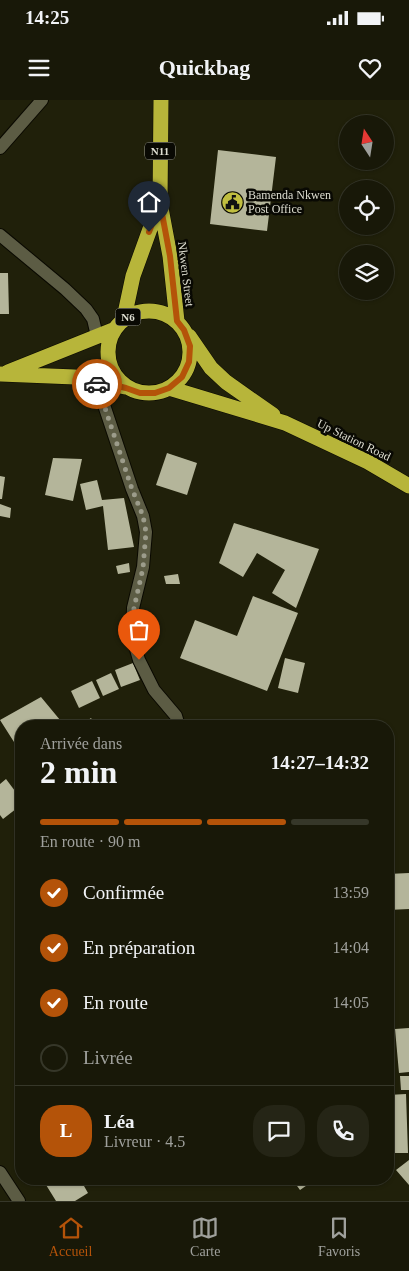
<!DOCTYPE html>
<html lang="fr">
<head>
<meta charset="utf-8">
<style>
  :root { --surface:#181808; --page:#252516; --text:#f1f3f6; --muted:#9fa09c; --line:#363729; --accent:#b45309 }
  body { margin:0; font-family:"Times New Roman",serif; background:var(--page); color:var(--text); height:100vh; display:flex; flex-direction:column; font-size:19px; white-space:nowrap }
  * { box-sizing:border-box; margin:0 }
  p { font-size:16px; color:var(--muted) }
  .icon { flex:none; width:28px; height:28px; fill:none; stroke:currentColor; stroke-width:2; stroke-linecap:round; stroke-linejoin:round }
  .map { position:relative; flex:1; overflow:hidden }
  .panel { position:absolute; left:15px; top:620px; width:379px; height:465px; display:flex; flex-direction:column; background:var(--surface); border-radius:20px; box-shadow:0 1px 4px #0004,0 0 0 1px var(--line) }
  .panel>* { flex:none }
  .needle { width:32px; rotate:348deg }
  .tools { position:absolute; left:339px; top:15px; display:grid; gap:10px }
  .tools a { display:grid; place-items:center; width:55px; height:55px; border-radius:50%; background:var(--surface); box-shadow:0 1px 4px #0004,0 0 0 1px var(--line); font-size:25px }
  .pin { position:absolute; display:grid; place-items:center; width:42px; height:42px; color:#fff; margin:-51px -21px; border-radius:50% 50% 50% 0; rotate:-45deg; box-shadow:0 0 5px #0007 }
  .pin .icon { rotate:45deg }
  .courier { position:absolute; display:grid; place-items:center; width:50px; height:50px; margin:-25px; border:4px solid #b45309; border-radius:50%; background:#fff; color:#222; box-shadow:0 1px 6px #0007 }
  .headline em { font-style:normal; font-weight:600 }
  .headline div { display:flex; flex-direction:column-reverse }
  .headline { display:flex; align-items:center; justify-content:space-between; height:85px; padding:0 25px }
  h1 { font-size:32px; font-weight:600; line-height:38px }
  .bar { display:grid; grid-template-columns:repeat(4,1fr); gap:8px 5px; align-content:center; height:60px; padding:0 25px }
  .bar i { height:6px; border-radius:4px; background:var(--line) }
  .bar .active { background:var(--accent) }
  .bar p { grid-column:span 4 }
  .line { display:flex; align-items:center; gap:12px; padding:0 25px; border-top:1px solid var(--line) }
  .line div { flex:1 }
  .round { display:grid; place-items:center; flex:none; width:52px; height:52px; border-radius:20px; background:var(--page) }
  ol { padding:0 25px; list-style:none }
  li { display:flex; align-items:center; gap:15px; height:55px }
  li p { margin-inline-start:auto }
  li .icon { padding:5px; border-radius:50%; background:var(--accent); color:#fff; stroke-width:4 }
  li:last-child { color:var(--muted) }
  li i { width:28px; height:28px; border:2px solid var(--line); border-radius:50% }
  .status { display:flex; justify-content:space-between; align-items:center; height:35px; padding:0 25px; background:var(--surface); direction:ltr }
  .status svg { height:14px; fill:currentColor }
  header { display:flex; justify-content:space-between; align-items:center; height:65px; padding:0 25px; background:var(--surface); font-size:22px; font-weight:600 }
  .tab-bar { display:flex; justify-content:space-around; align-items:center; height:70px; border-top:1px solid var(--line); background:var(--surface); font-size:14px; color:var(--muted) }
  .tab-bar a { display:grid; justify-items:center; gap:2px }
  .tab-bar .active { color:var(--accent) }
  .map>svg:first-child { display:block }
</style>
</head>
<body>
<div class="status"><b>14:25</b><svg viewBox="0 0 49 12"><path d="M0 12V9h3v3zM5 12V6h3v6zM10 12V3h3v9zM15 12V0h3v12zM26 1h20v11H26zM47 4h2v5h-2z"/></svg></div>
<header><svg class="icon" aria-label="menu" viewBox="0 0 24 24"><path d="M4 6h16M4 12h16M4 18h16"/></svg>Quickbag<svg class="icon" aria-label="heart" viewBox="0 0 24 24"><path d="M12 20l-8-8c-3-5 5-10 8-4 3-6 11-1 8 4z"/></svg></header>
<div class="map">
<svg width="409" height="1101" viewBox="0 0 409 1101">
  <rect width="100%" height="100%" fill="#20200a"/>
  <path fill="#b4b59a" d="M 218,50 L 276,57 L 267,131 L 210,124 Z
    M 0,173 L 8,173 L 9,214 L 0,214 Z
    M 167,353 L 197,363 L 187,395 L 156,385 Z
    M 53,358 L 82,359 L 73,401 L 45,395 Z
    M 0,376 L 5,377 L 2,399 L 0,399 Z
    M 97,380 L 102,400 L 124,398 L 134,447 L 108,450 L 103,406 L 86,410 L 80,384 Z
    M 0,404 L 11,408 L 10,418 L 0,416 Z
    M 234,423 L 319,449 L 296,508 L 272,493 L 285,470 L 257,453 L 243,477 L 219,463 Z
    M 129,463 L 130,472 L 118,474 L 116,466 Z
    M 178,474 L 180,484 L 166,484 L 164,476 Z
    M 253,496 L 298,513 L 267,591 L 180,558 L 195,520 L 237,536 Z
    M 285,558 L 305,563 L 298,593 L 278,588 Z
    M 133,563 L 140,580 L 121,587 L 115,570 Z
    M 111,573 L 119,589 L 103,596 L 96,580 Z
    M 92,581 L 100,598 L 79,608 L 71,591 Z
    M 41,597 L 65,626 L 21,626 L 21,653 L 0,620 Z
    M 91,618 L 96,626 L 80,626 Z
    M 6,679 L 21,699 L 21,705 L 3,719 L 0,715 L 0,684 Z
    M 409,773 L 409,809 L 388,810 L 388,774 Z
    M 388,917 L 393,917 L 390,964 L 388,964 Z
    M 409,928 L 409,972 L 399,973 L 395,929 Z
    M 400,976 L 409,976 L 409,990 L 401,990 Z
    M 406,994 L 408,1053 L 388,1053 L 388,995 Z
    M 409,1060 L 409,1085 L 396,1070 Z
    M 45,1079 L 80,1079 L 88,1093 L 75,1101 L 56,1101 L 43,1080 Z
    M 292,1079 L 316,1079 L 300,1090 Z"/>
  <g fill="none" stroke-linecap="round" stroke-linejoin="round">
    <defs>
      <path id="street" d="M 0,48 L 42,0
        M 0,135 L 65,189 L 86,209 L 93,219 L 97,236
        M 96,281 L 132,389 L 143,416 L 146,432 L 143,467 L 133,508 L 132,535 L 139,560 L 154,590 L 176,616 L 179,626
        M 0,1072 L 19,1101"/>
      <path id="highway" d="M 161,0 L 160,103 L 170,156 L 177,221
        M108 252a41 41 0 1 1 82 0a41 41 0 1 1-82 0Z
        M 124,218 L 133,176 L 159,104
        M 189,236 L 211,268 L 226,282 L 273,315
        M 8,272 L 113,230
        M 0,274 L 75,277 L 125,287
        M 169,288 L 285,323 L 368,362 L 409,386"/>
    </defs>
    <use href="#street" stroke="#0a0900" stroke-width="14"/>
    <use href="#highway" stroke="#0a0900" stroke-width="16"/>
    <use href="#street" stroke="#5c5c44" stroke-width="12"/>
    <use href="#highway" stroke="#b7b53a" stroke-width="15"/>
  </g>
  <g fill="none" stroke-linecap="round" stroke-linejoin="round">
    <path stroke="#9c9c8b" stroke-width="5" stroke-dasharray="0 9" d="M 97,284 L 132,389 L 143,416 L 146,432 L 143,468 L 134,508 L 132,535 L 139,560"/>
    <path stroke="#b45309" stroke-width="6" d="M 97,284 L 96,281 L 126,288 L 140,293 L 155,293 L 169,288 L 182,277 L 189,262 L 190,246 L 184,230 L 177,221 L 170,156 L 160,103 L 149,132"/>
  </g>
  <defs>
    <symbol id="civic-disc" viewBox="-11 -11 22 22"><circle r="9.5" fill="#c0be40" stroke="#090903"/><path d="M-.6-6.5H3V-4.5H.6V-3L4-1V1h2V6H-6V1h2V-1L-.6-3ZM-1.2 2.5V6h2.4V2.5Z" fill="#111"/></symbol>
  </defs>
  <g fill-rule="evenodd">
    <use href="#civic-disc" x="220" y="90" width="25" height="25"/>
  </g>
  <g text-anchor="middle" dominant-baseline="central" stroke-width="5" stroke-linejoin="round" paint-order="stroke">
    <g fill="#090903" stroke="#9e9e93" stroke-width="1">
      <rect x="145" y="42.5" width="30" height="17" rx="4"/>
      <rect x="115.5" y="208.5" width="25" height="17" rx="4"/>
    </g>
    <g font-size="11" font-weight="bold" fill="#deded1">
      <text x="160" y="51">N11</text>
      <text x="128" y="217">N6</text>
    </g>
    <g font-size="12" fill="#deded1" stroke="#090903" text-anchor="start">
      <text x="248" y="95">Bamenda Nkwen<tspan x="248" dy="14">Post Office</tspan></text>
    </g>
    <g font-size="12" fill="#deded1" stroke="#090903">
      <text transform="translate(186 174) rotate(83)">Nkwen Street</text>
      <text transform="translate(354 340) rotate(26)">Up Station Road</text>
    </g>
  </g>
</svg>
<div class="tools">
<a><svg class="needle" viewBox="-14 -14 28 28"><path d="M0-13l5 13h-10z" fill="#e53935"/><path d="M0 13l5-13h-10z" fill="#9fa09c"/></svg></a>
<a><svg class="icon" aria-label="locate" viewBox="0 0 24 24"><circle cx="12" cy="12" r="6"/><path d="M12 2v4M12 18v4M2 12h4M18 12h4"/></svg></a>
<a><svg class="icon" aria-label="layers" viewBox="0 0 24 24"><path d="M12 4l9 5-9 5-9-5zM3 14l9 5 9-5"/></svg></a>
</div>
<div class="pin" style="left:139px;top:560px;background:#ea580c"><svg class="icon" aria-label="bag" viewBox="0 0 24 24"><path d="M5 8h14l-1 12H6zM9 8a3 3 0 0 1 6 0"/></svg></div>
<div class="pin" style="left:149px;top:132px;background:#1f2937"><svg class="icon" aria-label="home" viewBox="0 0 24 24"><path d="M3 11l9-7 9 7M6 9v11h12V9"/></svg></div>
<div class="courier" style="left:97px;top:284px"><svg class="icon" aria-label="car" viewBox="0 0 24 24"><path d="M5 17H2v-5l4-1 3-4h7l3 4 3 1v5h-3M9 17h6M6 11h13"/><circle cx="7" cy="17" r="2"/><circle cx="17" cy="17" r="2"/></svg></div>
<section class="panel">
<div class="headline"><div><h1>2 min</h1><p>Arrivée dans</p></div><em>14:27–14:32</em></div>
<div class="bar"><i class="active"></i><i class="active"></i><i class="active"></i><i></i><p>En route · 90 m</p></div>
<ol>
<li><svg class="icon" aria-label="check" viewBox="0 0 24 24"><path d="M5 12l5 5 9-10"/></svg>Confirmée<p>13:59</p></li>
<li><svg class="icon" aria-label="check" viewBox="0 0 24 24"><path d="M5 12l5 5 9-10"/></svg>En préparation<p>14:04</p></li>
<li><svg class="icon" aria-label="check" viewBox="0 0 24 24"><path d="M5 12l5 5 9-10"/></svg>En route<p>14:05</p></li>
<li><i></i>Livrée</li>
</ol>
<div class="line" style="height:90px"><b class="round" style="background:var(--accent);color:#fff">L</b><div><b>Léa</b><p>Livreur · 4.5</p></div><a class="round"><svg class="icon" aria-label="chat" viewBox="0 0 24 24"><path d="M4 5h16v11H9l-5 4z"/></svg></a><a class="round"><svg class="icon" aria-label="phone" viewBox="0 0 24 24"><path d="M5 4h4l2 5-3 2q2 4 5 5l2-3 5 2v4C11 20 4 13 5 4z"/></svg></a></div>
</section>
</div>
<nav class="tab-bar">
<a class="active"><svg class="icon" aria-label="home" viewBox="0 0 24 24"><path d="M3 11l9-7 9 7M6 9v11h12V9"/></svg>Accueil</a>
<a><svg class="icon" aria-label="map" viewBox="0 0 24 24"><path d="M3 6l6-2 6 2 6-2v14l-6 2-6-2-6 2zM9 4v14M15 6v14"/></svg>Carte</a>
<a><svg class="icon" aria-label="saved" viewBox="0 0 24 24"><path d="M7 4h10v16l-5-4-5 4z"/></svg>Favoris</a>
</nav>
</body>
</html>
